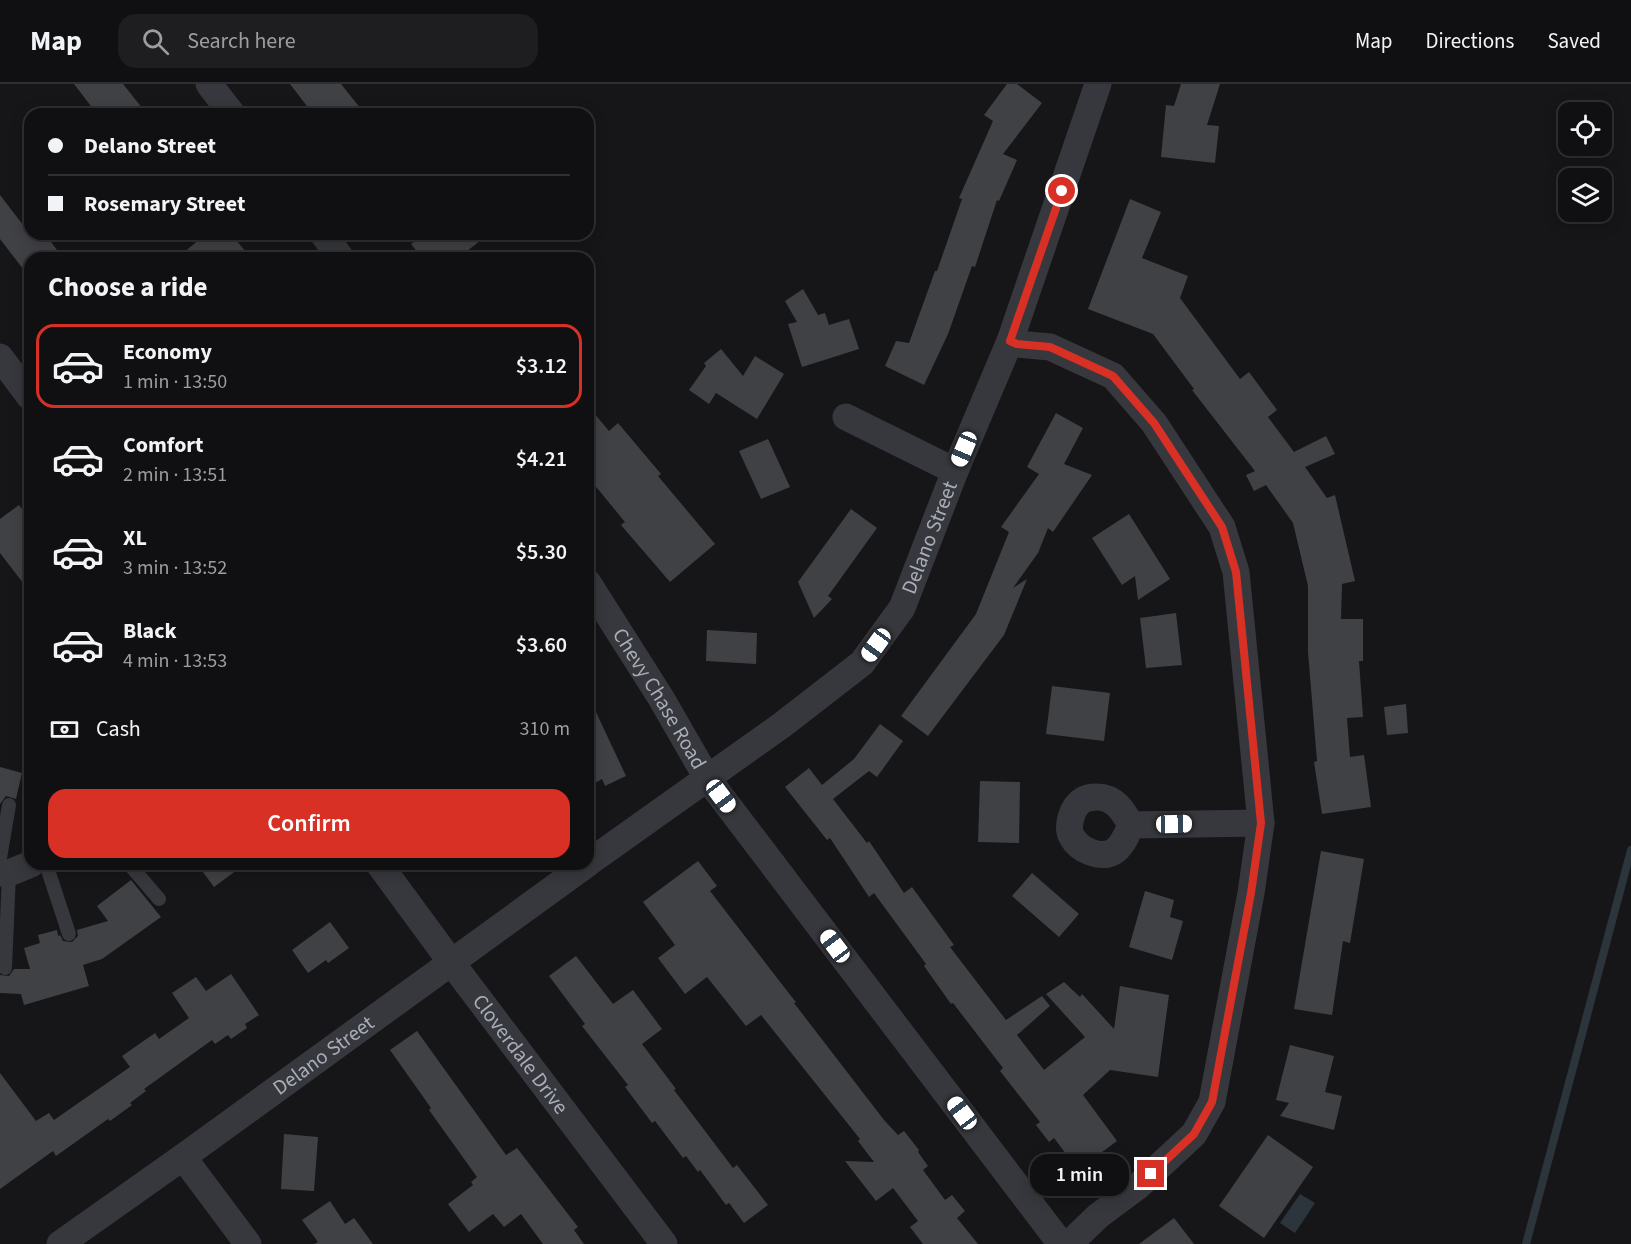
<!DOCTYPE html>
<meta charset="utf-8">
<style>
:root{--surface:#101012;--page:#1e1e20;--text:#f1f3f6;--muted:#9c9d9f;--line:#303032;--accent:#d93025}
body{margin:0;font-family:"Source Sans 3",sans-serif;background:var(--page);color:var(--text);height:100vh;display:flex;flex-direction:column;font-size:22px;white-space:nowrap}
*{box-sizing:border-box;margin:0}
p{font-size:20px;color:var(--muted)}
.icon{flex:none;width:33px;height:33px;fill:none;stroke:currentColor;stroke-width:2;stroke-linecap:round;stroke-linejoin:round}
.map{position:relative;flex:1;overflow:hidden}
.side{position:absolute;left:24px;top:168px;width:570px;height:618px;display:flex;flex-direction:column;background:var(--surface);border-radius:18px;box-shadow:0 3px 15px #0003,0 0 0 2px var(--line)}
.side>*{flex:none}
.top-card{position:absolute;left:24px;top:24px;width:570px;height:132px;border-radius:18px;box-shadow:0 3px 15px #0003,0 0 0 2px var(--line);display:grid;align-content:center;height:132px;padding:0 24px;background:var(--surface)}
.buttons{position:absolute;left:1558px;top:18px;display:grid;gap:12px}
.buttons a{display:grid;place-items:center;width:54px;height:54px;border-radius:12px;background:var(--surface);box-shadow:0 3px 15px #0003,0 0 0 2px var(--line);font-size:30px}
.end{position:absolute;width:27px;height:27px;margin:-14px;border:8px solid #d93025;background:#fff;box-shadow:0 0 0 3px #fff}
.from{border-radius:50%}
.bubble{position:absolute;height:42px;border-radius:18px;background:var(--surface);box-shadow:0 3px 15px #0003,0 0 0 2px var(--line);font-size:20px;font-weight:600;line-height:42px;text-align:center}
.car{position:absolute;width:18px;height:36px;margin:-18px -9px;border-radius:8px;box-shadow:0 0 4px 2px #0007;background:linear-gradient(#fff 24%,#345 0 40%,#fff 0 76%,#345 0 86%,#fff 0)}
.top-card b{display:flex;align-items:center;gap:21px;height:57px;font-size:22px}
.top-card b+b{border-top:2px solid var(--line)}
.top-card i{width:15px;height:15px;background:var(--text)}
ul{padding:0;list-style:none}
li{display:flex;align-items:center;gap:18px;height:84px;margin:0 12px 9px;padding:0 12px;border:3px solid transparent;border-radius:18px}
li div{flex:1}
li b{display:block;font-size:22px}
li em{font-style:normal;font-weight:600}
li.active{border-color:var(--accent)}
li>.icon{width:54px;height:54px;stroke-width:1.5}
h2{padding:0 24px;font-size:27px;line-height:72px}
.pay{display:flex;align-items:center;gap:15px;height:66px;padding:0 24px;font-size:22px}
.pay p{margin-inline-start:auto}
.primary-button{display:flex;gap:12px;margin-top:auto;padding:12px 24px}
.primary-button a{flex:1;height:69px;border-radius:18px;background:var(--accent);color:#fff;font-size:24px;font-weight:600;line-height:69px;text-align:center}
header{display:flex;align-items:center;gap:36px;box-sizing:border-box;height:84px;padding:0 30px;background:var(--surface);border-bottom:2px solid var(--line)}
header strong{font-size:28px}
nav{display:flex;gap:33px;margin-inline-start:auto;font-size:21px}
.search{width:420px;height:54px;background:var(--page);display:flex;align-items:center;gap:15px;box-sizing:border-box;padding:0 21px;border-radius:18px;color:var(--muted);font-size:22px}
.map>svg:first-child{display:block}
</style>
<header>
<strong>Map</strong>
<div class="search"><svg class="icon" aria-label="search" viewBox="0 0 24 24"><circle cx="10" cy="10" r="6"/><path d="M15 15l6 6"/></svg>Search here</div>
<nav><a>Map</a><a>Directions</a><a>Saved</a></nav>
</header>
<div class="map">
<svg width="1631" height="1160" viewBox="0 0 1631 1160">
<rect width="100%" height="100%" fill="#161618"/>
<polygon fill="#2c353c" points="1300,1110 1315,1119 1295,1149 1280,1139"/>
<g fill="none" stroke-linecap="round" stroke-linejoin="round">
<polyline stroke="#2c353c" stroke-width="8" points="1526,1160 1631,766"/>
</g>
<g fill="#404145">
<polygon points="74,0 123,0 147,30 97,30"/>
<polygon points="290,0 341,0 365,30 313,30"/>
<polygon points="1007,0 1017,0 1042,19 1003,70 1017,76 999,117 997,116 975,183 972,182 948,250 924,301 885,282 896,257 909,259 935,187 937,187 962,115 959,114 993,37 984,31"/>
<polygon points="1181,0 1220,0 1207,41 1219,42 1215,79 1161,73 1166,21 1174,22"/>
<polygon points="0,111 30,150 45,150 63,174 30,174 30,194 0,155"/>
<polygon points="1130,115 1161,128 1142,174 1188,192 1180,214 1240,295 1249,288 1277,326 1268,333 1294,368 1326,352 1335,370 1305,383 1327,414 1335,411 1355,497 1342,500 1341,535 1363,535 1363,577 1359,577 1363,633 1347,634 1350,673 1364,671 1371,723 1322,730 1314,678 1317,677 1308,568 1308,502 1293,439 1266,401 1254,407 1246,391 1255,387 1192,306 1194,305 1153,250 1088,225"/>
<polygon points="206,150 231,150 251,174 177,174"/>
<polygon points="424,150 489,150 458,174 422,174 411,160"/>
<polygon points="803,205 818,231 825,229 829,241 849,235 859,265 802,283 788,240 797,238 785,217"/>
<polygon points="721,265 743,292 755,272 784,290 757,335 716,309 709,320 689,306 706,282 704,279"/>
<polygon points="588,322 609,347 618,339 661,390 658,392 715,460 670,498 621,441 625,438 588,393"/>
<polygon points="1056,329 1083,344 1064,380 1092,391 1053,448 1048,444 1038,469 1013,504 1027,495 1004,551 928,652 901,632 976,530 1009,448 1001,443 1039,390 1027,383"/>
<polygon points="768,355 790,403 761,415 739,367"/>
<polygon points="19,421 30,436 30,508 0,469 0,435"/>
<polygon points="851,425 877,444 828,512 832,515 814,534 798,498"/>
<polygon points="1129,430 1170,495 1138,516 1135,492 1122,501 1092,454"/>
<polygon points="1176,529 1182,581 1146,584 1140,534"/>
<polygon points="707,546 757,549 756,580 706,577"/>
<polygon points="1052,602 1110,609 1104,657 1046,650"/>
<polygon points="588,611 626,692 605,702 602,695 593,700 588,689"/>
<polygon points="1406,620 1408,649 1387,651 1384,623"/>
<polygon points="880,640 903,657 877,693 869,687 833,715 867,759 869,757 904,809 912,803 954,861 950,863 1006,936 1042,912 1050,922 1017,951 1044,986 1085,953 1046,910 1064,898 1080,913 1082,910 1114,945 1120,902 1169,911 1158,993 1110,986 1083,1011 1117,1057 1078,1086 1054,1054 1049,1058 1036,1041 1040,1038 1000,987 1003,984 953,919 951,920 924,882 926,880 874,809 869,813 830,754 827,756 785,703 809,684 822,701 854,675"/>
<polygon points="0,683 22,689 16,715 6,712 0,720"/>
<polygon points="980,697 1020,698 1019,759 978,758"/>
<polygon points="1321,767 1364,775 1350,859 1343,857 1332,931 1294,925"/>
<polygon points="698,777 717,802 710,807 791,912 796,918 794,919 884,1036 898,1051 904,1047 919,1066 918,1068 928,1082 923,1086 945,1116 952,1111 965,1127 957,1134 978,1160 923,1160 910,1143 918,1137 893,1104 876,1117 845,1077 874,1078 858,1057 860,1055 761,931 746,942 707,893 685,910 658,874 675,861 643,818"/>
<polygon points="197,780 245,780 214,803"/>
<polygon points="1032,789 1079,830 1059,853 1012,812"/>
<polygon points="131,796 161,833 102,875 83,881 89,902 24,921 21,910 0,909 0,891 9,892 14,885 30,885 24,864 40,859 38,851 57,846 58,852 60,851 63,857 72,858 78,852 77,846 108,837 97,822"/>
<polygon points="1145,807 1174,816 1170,833 1183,837 1172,876 1129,863"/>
<polygon points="330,838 349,864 328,879 326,876 308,889 292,866"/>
<polygon points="576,872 613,920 633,906 662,945 642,960 676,1005 674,1006 733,1084 737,1081 768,1121 744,1139 729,1119 726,1121 700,1086 698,1088 686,1072 683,1074 655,1037 652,1039 625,1003 628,1001 582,942 585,940 549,892"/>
<polygon points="231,890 259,931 245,940 247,944 231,955 228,951 215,960 212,956 144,1005 146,1007 130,1019 132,1021 110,1037 108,1035 56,1072 53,1067 0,1105 0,989 36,1037 49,1029 54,1036 130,983 122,972 155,949 159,955 189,934 172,909 196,893 206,907"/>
<polygon points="417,947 506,1071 517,1064 578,1143 574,1146 584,1160 543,1160 521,1130 504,1143 493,1130 469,1148 448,1120 473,1101 471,1098 477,1093 429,1026 431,1024 390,966"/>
<polygon points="1290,961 1334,972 1325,1008 1342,1012 1334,1046 1280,1032 1289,1019 1276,1016"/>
<polygon points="284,1050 318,1053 314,1107 281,1105"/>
<polygon points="1268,1051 1313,1083 1264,1154 1219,1122"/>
<polygon points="330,1117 345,1140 354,1134 373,1160 314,1160 318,1158 302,1136"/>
<polygon points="1174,1134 1194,1160 1139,1160"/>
</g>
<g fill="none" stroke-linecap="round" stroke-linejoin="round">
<g stroke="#37383d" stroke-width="14">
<polyline points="0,774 9,721"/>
<polyline points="46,780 69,850"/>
<polyline points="129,780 159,815"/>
<polyline points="5,884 9,789"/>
</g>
<g stroke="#37383d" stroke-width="27">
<polyline points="209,0 232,30"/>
<polyline points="323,150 341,174"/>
<polyline points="1010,257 1017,260 1050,263 1113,292 1154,339 1222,443 1236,488 1261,739 1251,809 1212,1018 1194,1050 1137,1103 1098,1132 1069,1160"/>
<polyline points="0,273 30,313"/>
<polyline points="846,333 955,387"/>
<path id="s1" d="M588 499 661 614 707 694 1061 1160"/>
<path d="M1131 741C1123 727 1115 713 1097 713 1093 713 1086 714 1083 716 1072 722 1066 743 1072 753 1079 766 1100 775 1113 768 1122 763 1127 750 1131 741L1261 739"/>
<path id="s2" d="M588 779 782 641 862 579 902 524 955 387 1010 257 1098 0"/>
<path id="s3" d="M379 780 451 878 664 1160"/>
<polyline points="0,789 9,789 31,780"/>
<polyline points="183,1073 248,1160"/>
<path id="s4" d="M60 1160 183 1073 587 780"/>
</g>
</g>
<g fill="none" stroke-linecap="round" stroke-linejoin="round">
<polyline stroke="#d93025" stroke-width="8" points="1062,107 1010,257 1017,260 1050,263 1113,292 1154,339 1222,443 1236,488 1261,739 1251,809 1212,1018 1194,1050 1151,1090"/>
</g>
<g text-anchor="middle" stroke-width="4.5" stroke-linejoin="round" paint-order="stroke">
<g font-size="21" fill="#a8adb8" stroke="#111113">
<text dy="7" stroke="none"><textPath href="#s2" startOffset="483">Delano Street</textPath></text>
<text dy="7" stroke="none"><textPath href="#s1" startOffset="136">Chevy Chase Road</textPath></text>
<text dy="7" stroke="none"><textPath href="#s4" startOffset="324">Delano Street</textPath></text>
<text dy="7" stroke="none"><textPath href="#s3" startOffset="237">Cloverdale Drive</textPath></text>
</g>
</g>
</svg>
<div class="buttons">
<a><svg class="icon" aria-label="locate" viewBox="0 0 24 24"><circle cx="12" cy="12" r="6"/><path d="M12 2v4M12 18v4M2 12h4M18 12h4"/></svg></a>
<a><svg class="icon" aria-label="layers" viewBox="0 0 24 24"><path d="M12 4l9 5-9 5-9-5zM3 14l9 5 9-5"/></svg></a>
</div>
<i class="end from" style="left:1062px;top:107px"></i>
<i class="end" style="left:1151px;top:1090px"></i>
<div class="bubble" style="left:1030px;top:1070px;width:99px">1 min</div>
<i class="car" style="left:964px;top:365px;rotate:203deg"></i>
<i class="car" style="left:876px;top:561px;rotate:216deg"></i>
<i class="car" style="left:721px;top:712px;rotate:143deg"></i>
<i class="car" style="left:1174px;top:740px;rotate:89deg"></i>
<i class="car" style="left:835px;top:862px;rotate:323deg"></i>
<i class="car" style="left:962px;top:1029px;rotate:323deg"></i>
<div class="top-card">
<b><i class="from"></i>Delano Street</b>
<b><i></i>Rosemary Street</b>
</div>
<section class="side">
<h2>Choose a ride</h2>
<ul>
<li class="active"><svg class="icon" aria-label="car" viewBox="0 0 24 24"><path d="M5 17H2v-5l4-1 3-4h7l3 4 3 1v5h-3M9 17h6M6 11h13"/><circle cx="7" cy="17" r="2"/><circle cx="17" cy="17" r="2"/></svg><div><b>Economy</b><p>1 min · 13:50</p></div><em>$3.12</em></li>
<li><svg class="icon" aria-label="car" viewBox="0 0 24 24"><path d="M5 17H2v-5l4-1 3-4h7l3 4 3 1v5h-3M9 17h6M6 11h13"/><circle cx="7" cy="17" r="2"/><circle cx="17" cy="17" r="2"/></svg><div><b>Comfort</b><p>2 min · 13:51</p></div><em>$4.21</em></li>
<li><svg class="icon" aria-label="car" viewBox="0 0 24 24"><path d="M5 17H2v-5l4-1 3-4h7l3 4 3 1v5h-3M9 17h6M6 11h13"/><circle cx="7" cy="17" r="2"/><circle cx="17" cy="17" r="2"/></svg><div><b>XL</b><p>3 min · 13:52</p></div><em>$5.30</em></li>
<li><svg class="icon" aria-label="car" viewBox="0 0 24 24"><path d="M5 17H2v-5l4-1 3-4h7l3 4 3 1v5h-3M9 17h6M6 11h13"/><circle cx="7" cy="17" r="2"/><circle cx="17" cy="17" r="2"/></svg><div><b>Black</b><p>4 min · 13:53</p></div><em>$3.60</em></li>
</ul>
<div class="pay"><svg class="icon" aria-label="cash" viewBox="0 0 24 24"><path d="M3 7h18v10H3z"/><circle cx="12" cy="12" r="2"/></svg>Cash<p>310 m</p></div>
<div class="primary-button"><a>Confirm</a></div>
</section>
</div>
